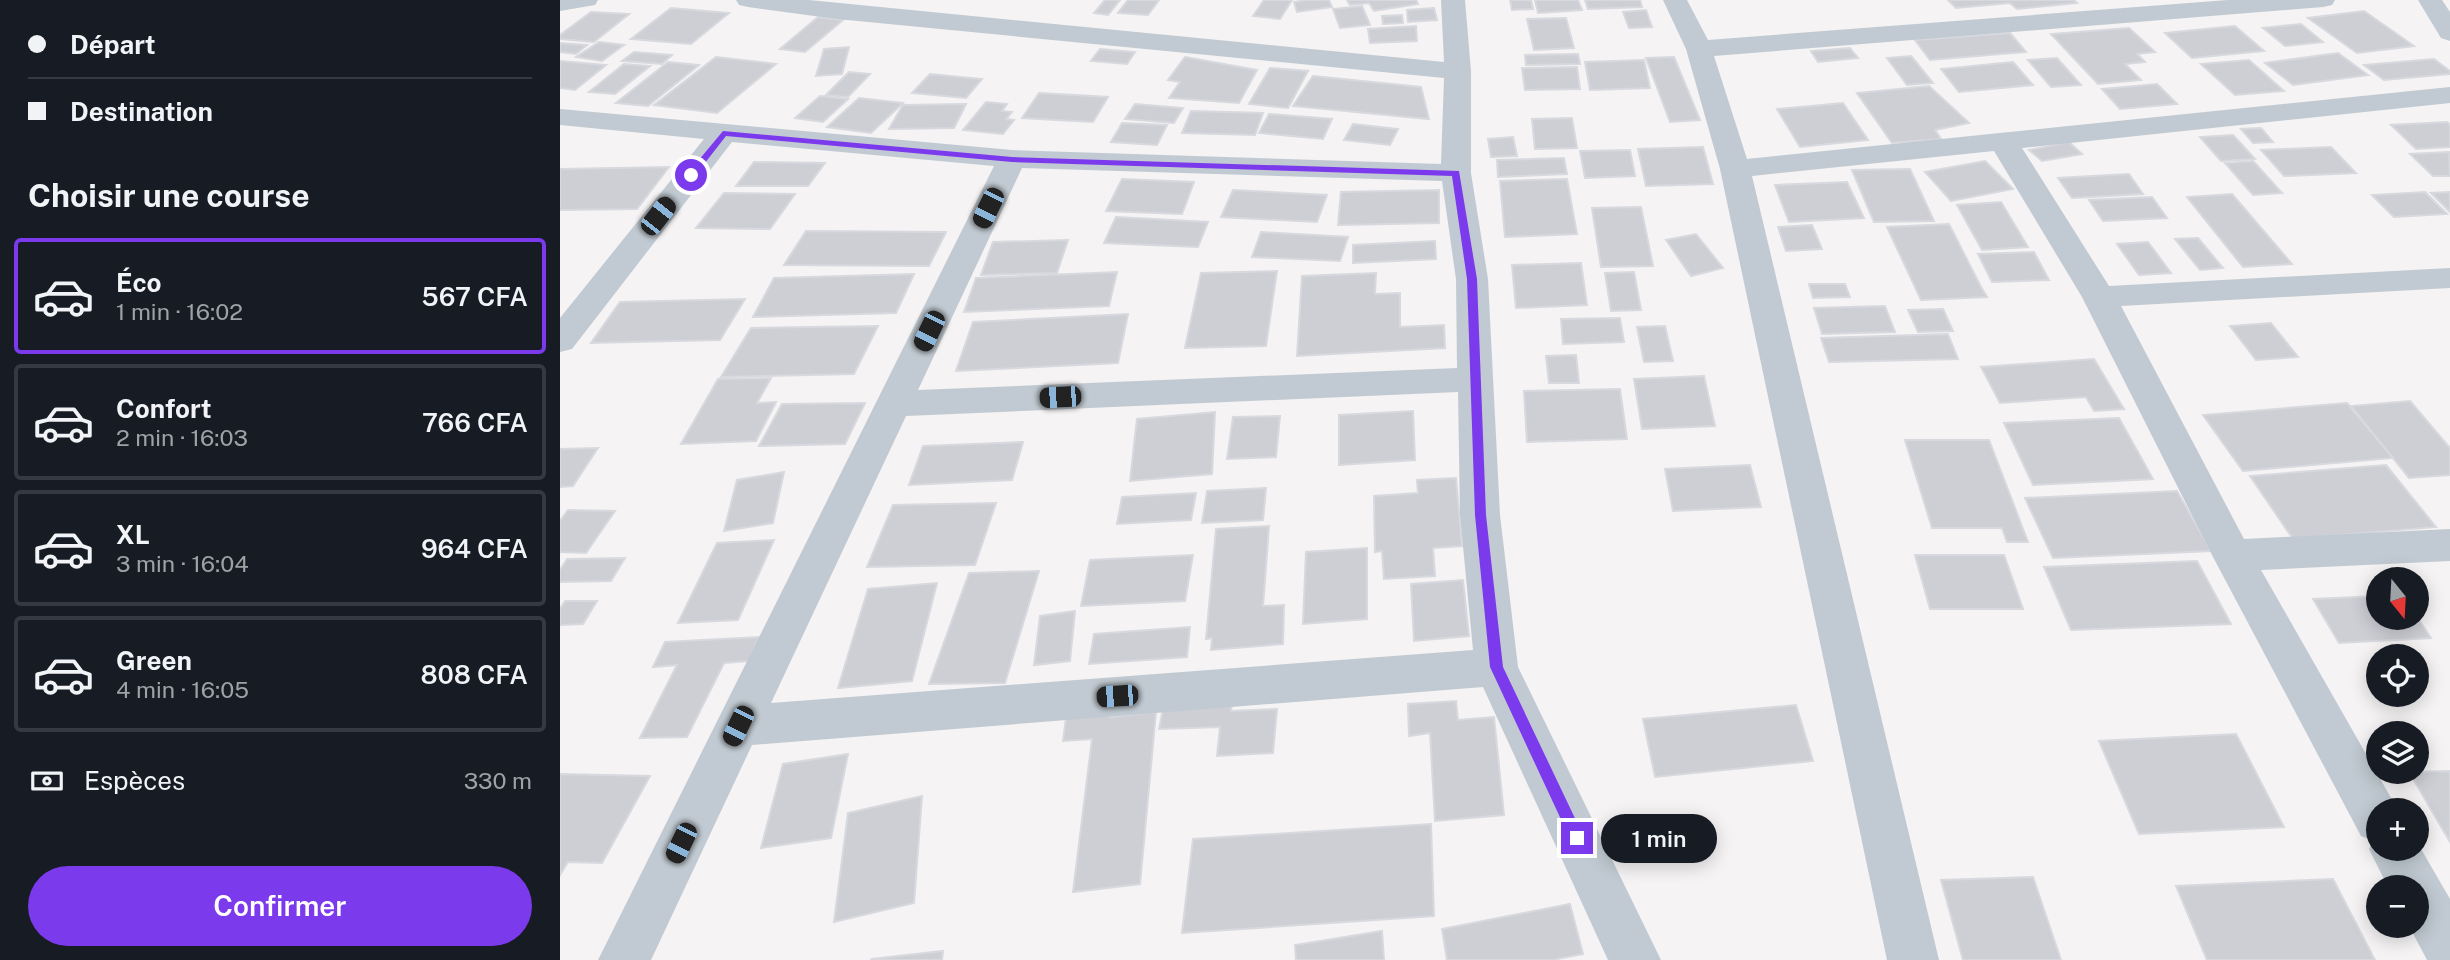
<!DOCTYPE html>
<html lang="fr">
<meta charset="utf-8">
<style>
:root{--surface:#171b24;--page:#242831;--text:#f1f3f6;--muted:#9ea1a6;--line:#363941;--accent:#7c3aed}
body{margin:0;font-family:"Public Sans",sans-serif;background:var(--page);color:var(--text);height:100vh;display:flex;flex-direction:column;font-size:26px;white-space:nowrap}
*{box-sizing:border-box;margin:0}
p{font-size:23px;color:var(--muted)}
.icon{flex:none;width:38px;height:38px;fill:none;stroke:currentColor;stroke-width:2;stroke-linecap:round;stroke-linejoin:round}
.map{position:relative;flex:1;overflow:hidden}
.drawer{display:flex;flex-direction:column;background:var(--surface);width:560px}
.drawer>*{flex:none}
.top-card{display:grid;align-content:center;height:154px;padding:0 28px;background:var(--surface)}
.needle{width:46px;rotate:162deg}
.tools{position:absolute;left:1806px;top:567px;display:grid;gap:14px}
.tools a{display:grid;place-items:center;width:63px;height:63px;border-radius:50%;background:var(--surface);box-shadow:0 4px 18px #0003;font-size:35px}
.end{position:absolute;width:32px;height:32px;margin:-16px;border:9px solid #7c3aed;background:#fff;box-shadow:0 0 0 4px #fff}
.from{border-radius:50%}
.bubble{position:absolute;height:49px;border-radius:24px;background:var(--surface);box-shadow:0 4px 18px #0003;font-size:23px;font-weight:600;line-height:49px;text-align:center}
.car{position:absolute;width:21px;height:42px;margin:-21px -10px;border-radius:9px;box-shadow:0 0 5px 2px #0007;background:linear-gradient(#222 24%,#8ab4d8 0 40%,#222 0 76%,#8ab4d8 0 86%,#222 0)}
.top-card b{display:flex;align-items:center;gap:24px;height:66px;font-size:26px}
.top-card b+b{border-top:2px solid var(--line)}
.top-card i{width:18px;height:18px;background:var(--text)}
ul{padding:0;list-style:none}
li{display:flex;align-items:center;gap:21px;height:116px;margin:0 14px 10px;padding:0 14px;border:4px solid var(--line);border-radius:7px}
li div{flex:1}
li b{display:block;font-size:26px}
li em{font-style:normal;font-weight:600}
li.active{border-color:var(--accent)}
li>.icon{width:63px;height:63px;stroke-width:1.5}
h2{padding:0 28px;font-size:32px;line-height:84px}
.pay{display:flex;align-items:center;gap:18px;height:77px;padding:0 28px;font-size:26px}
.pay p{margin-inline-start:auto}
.button{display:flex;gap:14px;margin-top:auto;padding:14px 28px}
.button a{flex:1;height:80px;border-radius:42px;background:var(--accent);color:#fff;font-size:28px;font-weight:600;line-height:80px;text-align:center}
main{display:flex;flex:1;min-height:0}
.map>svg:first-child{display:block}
</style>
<main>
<section class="drawer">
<div class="top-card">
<b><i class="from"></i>Départ</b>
<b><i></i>Destination</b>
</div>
<h2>Choisir une course</h2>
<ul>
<li class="active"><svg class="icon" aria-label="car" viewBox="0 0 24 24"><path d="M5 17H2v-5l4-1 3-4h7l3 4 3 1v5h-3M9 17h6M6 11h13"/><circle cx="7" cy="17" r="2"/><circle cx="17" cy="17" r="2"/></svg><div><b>Éco</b><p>1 min · 16:02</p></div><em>567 CFA</em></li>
<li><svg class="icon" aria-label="car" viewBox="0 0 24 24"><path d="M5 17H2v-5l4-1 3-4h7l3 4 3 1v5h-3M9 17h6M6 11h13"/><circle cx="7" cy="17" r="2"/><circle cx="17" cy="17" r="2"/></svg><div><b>Confort</b><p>2 min · 16:03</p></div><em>766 CFA</em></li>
<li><svg class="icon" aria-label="car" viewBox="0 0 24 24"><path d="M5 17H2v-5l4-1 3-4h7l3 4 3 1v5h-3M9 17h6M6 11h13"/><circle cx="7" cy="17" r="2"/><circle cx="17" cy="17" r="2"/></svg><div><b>XL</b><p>3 min · 16:04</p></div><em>964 CFA</em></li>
<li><svg class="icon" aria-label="car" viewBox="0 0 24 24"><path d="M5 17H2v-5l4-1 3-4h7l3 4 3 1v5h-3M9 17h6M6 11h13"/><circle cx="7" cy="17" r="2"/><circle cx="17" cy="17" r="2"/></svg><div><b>Green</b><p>4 min · 16:05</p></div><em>808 CFA</em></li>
</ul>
<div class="pay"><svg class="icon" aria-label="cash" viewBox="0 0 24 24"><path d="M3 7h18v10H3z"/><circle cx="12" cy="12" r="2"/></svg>Espèces<p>330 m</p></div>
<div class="button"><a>Confirmer</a></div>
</section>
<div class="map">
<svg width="1890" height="960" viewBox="0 0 1890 960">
<rect width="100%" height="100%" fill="#f5f3f3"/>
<g fill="#cdcfd5" stroke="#d7d9de" stroke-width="2">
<polygon points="545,0 560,0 548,15 534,13"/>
<polygon points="568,0 599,0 588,15 558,13"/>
<polygon points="704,0 732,0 720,19 693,16"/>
<polygon points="748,0 769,0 772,7 737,12 734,2"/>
<polygon points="787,0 856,0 858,4 814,11 809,3 790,5"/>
<polygon points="950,0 971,0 973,9 952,10"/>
<polygon points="975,0 1018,0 1022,10 978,13"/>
<polygon points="1025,0 1080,0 1082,7 1028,9"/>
<polygon points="1388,0 1514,0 1517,3 1457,9 1450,3 1396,8"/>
<polygon points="802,6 810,25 780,28 773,9"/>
<polygon points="111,8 169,13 131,44 71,39"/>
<polygon points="874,8 877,20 848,22 847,10"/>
<polygon points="1086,10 1092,27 1069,28 1063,12"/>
<polygon points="1804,11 1854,46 1797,53 1748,18"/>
<polygon points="31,12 69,14 34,42 0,39 0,35"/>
<polygon points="842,15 843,23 823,24 822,16"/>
<polygon points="258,17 283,20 245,52 220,49"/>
<polygon points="1006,18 1014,48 974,50 967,19"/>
<polygon points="1741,24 1763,42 1725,46 1703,28"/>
<polygon points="856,26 857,41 810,43 808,29"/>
<polygon points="1675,26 1704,51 1632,58 1605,33"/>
<polygon points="1569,28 1595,52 1577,54 1585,62 1565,64 1581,80 1538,84 1491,34"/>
<polygon points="1450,33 1466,52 1370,60 1355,40"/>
<polygon points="39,42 64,45 42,61 16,57"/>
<polygon points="0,43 27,45 16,54 0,52"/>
<polygon points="289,47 282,74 256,76 264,49"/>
<polygon points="1290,48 1298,58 1258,62 1251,51"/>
<polygon points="540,49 575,52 567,64 531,61"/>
<polygon points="74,52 112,55 102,64 62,61"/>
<polygon points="1778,53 1808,75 1733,85 1705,63"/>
<polygon points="1018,54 1020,64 966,65 965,55"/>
<polygon points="1351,56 1373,83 1347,85 1327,58"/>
<polygon points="156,57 216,64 157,113 94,105"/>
<polygon points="625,57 697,70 679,103 609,98 620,82 608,80"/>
<polygon points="1114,57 1140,120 1110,122 1086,58"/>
<polygon points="1497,58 1521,85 1491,87 1468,60"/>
<polygon points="1874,59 1890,71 1890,74 1824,80 1804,65"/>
<polygon points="1084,60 1090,88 1030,90 1025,62"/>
<polygon points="1689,60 1724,91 1675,95 1641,64"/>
<polygon points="0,61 46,65 15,90 0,88"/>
<polygon points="108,62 139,65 88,106 56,103"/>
<polygon points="1453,62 1473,85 1399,92 1381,69"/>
<polygon points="64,64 90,66 55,94 29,92"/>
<polygon points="1017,67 1020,89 965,90 962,68"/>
<polygon points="710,68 748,71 728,108 689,104"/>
<polygon points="289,72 310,74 288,97 266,95"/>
<polygon points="370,74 422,79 406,98 352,93"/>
<polygon points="753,76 861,87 869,119 733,106"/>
<polygon points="1597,84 1617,104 1560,109 1542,89"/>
<polygon points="1369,86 1409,123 1375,130 1381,139 1332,143 1297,93"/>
<polygon points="479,93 548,97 533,122 462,118"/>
<polygon points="260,96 288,99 263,122 235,118"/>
<polygon points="299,98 343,103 311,133 267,127"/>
<polygon points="426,102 447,104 442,111 452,112 446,119 454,120 443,134 403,130"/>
<polygon points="1283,103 1308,140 1240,147 1217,109"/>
<polygon points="406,104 394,128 329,129 343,105"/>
<polygon points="575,104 623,108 614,123 565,119"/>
<polygon points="631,111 703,113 695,135 622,133"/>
<polygon points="709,114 772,119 763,139 699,133"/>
<polygon points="1012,118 1017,148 975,149 972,119"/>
<polygon points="1887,122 1890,125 1890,147 1856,149 1831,125"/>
<polygon points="562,123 607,125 597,145 551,142"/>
<polygon points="793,124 838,129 830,145 784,140"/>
<polygon points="1701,128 1713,142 1693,143 1681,129"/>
<polygon points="1673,135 1695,159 1661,161 1640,137"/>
<polygon points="953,137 957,156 931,157 928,139"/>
<polygon points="1509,142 1522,154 1482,161 1469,150"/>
<polygon points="1143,147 1153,184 1086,186 1078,149"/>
<polygon points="1771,147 1796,173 1724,176 1701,150"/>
<polygon points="1070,150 1075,176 1025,178 1020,151"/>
<polygon points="1889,152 1890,176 1873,176 1850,154"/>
<polygon points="1004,158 1007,174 938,177 937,160"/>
<polygon points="1425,161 1453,189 1391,201 1365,172"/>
<polygon points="1693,161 1722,193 1693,195 1665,163"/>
<polygon points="194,162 265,163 248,186 176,186"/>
<polygon points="109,167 77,209 0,210 0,169"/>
<polygon points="1350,169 1374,221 1314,222 1292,170"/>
<polygon points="1569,174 1583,194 1512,198 1498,178"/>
<polygon points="562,179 634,182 622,214 546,211"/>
<polygon points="1007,179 1017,234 945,237 940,181"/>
<polygon points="1287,182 1304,218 1229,222 1215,185"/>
<polygon points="673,190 767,195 757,222 661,217"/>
<polygon points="879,190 879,223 778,225 781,192"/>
<polygon points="1865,192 1887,214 1834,217 1812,195"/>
<polygon points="1890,192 1890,212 1871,193"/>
<polygon points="164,193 235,194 210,229 136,228"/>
<polygon points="1672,194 1732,264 1683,267 1627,197"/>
<polygon points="1592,197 1607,218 1543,221 1529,200"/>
<polygon points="1441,202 1468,247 1422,250 1397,205"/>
<polygon points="1081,207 1093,266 1041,267 1032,208"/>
<polygon points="556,217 648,222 638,247 544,243"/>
<polygon points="1389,224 1421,287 1427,297 1361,300 1327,227"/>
<polygon points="1252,225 1262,249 1226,251 1218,227"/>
<polygon points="246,231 386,232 369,266 224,265"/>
<polygon points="701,232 788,237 780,261 692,257"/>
<polygon points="1136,234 1163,268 1131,276 1106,240"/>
<polygon points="1638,238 1663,268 1640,270 1615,239"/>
<polygon points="508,240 497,273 421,275 433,242"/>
<polygon points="875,241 876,259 793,263 793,245"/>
<polygon points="1588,242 1611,273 1579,275 1557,244"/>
<polygon points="1474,252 1489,280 1432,282 1418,254"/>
<polygon points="1021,263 1027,305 956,308 952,265"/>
<polygon points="717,271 706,346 625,348 641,273"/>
<polygon points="557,272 549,306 404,312 416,278"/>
<polygon points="1074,272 1081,310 1051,311 1045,273"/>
<polygon points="816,273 815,294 840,293 840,327 884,325 885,348 737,356 742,276"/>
<polygon points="354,274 336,313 193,317 214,278"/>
<polygon points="1249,284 1285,284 1290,297 1253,298"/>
<polygon points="185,299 160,340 31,343 60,302"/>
<polygon points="1325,306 1335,332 1262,334 1254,308"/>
<polygon points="1383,309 1393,331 1358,332 1348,310"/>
<polygon points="568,314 558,363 396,371 413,322"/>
<polygon points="1060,318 1064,342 1003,344 1001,319"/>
<polygon points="1711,323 1738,357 1696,360 1670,326"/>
<polygon points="318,326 294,374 161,377 191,328"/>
<polygon points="1105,326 1113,361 1084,362 1077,327"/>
<polygon points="1388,334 1398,359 1269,362 1261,338"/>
<polygon points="1016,355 1019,383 989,383 986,356"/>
<polygon points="1534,359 1564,409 1534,411 1526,397 1440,403 1421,367"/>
<polygon points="1144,376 1155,426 1082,429 1074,379"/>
<polygon points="211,378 197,403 216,402 196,441 121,444 158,379"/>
<polygon points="1060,389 1067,439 967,442 964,391"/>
<polygon points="1850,401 1890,448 1890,475 1849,478 1791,406"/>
<polygon points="305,403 285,444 199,446 222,404"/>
<polygon points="1787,403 1833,458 1683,471 1643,415"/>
<polygon points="853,411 855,460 779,465 779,415"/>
<polygon points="655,412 652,474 570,481 577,419"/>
<polygon points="720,416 716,457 667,459 673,417"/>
<polygon points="1559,418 1593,479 1473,485 1444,423"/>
<polygon points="1345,440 1429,440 1468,542 1447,542 1442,528 1372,528"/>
<polygon points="463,442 452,480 349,485 363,446"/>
<polygon points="38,448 13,486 0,487 0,449"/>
<polygon points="1190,465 1201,507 1113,511 1105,469"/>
<polygon points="1826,465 1876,527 1733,539 1690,476"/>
<polygon points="224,472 213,523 164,531 177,480"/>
<polygon points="896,478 902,546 873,548 875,576 824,579 822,551 815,552 814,496 858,493 857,480"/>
<polygon points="706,488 703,520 642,523 647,491"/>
<polygon points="1617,491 1651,551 1493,558 1465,498"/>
<polygon points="636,493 631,520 557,524 562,497"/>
<polygon points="436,503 415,565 307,567 333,505"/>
<polygon points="8,510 55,511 26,553 0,552 0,521"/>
<polygon points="709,526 703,606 724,605 723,644 651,650 652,638 646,639 656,529"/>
<polygon points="214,540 178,620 118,623 157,543"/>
<polygon points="807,548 807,619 743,624 746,552"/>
<polygon points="633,555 625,601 521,606 530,560"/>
<polygon points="1355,555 1444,555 1463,609 1370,609"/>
<polygon points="65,558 51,581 0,582 0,570 7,559"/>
<polygon points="1637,561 1671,624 1511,630 1484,567"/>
<polygon points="479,571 445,683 369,684 409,573"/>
<polygon points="903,580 909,636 854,641 851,584"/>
<polygon points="377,583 352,681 278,688 308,589"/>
<polygon points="1818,596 1818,618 1857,617 1871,638 1779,643 1753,599"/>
<polygon points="5,601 37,601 23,624 0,625 0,609"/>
<polygon points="515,611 510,661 474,665 480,616"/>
<polygon points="630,627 627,657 529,664 534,634"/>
<polygon points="199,637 189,661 164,663 127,737 80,738 117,665 93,667 105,642"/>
<polygon points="896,701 898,720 934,717 944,815 875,821 870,733 849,736 848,704"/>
<polygon points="672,702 671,711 717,709 713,753 657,756 660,727 599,729 604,704"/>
<polygon points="1236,705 1253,761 1095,777 1083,719"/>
<polygon points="596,712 580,884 513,892 532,739 503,741 506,718 551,713 550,717"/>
<polygon points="1676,734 1724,827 1579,834 1539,741"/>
<polygon points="288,754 271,838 201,848 223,764"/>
<polygon points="1890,771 1890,842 1849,772"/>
<polygon points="0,774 90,776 42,863 8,862 0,875"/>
<polygon points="362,796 354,903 274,922 288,813"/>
<polygon points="871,824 874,916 622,933 633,839"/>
<polygon points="1473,877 1501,960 1403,960 1381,880"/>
<polygon points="1773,879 1815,960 1647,960 1616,886"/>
<polygon points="1010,904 1023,954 992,960 887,960 882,929"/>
<polygon points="822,931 824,960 736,960 735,945"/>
<polygon points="383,951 382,960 311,960 312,959"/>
</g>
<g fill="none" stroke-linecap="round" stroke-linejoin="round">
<g fill="#c1cad2" fill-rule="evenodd">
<polygon points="0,0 38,0 35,5 0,11"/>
<path d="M176 0H249L884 62 881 0H905L911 71V173L928 279 940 515 958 667 1101 960H1048L923 687 192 745 91 960H38L434 166 172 142 12 349 0 352V318L144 139 0 125V109L452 150 881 164 884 78 277 19 188 7 179 5ZM462 168 882 181 896 279 897 368 358 390ZM898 392 900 515 913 650 211 703 346 416Z"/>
<polygon points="1103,0 1127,0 1148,40 1668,0 1775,0 1772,5 1763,7 1154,56 1187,159 1890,87 1890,103 1462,148 1549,286 1890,268 1890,288 1561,306 1684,539 1890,529 1890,561 1701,570 1838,810 1818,810 1818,849 1857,849 1857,842 1890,899 1890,960 1867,960 1849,926 1857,926 1857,887 1828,887 1809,849 1813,841 1801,836 1652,555 1522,297 1434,151 1192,176 1379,960 1327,960 1160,169 1126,49"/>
<polygon points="1858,0 1882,0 1890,12 1890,41 1881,38"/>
</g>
</g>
<polygon fill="#7c3aed" points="163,131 452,157 899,171 917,279 926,515 943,667 1022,833 1024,838 1022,843 1012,843 930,667 915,515 907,279 892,176 452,162 166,136 134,177 128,177 128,173"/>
</svg>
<div class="tools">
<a><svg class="needle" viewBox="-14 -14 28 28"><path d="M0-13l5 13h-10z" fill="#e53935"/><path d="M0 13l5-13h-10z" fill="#9ea1a6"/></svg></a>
<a><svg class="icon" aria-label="locate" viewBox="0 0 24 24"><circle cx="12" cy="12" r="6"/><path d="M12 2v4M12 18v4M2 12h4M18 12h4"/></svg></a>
<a><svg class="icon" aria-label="layers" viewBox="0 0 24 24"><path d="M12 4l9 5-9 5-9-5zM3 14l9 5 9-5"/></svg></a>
<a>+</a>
<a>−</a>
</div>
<i class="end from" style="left:131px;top:175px"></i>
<i class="end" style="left:1017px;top:838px"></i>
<div class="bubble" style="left:1041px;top:814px;width:116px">1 min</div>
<i class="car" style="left:428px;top:208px;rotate:206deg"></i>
<i class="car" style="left:98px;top:216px;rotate:38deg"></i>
<i class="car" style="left:369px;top:331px;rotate:206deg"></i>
<i class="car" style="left:500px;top:397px;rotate:267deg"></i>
<i class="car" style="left:557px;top:696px;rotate:266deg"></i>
<i class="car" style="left:178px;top:726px;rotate:206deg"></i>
<i class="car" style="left:121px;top:843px;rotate:206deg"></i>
</div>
</main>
